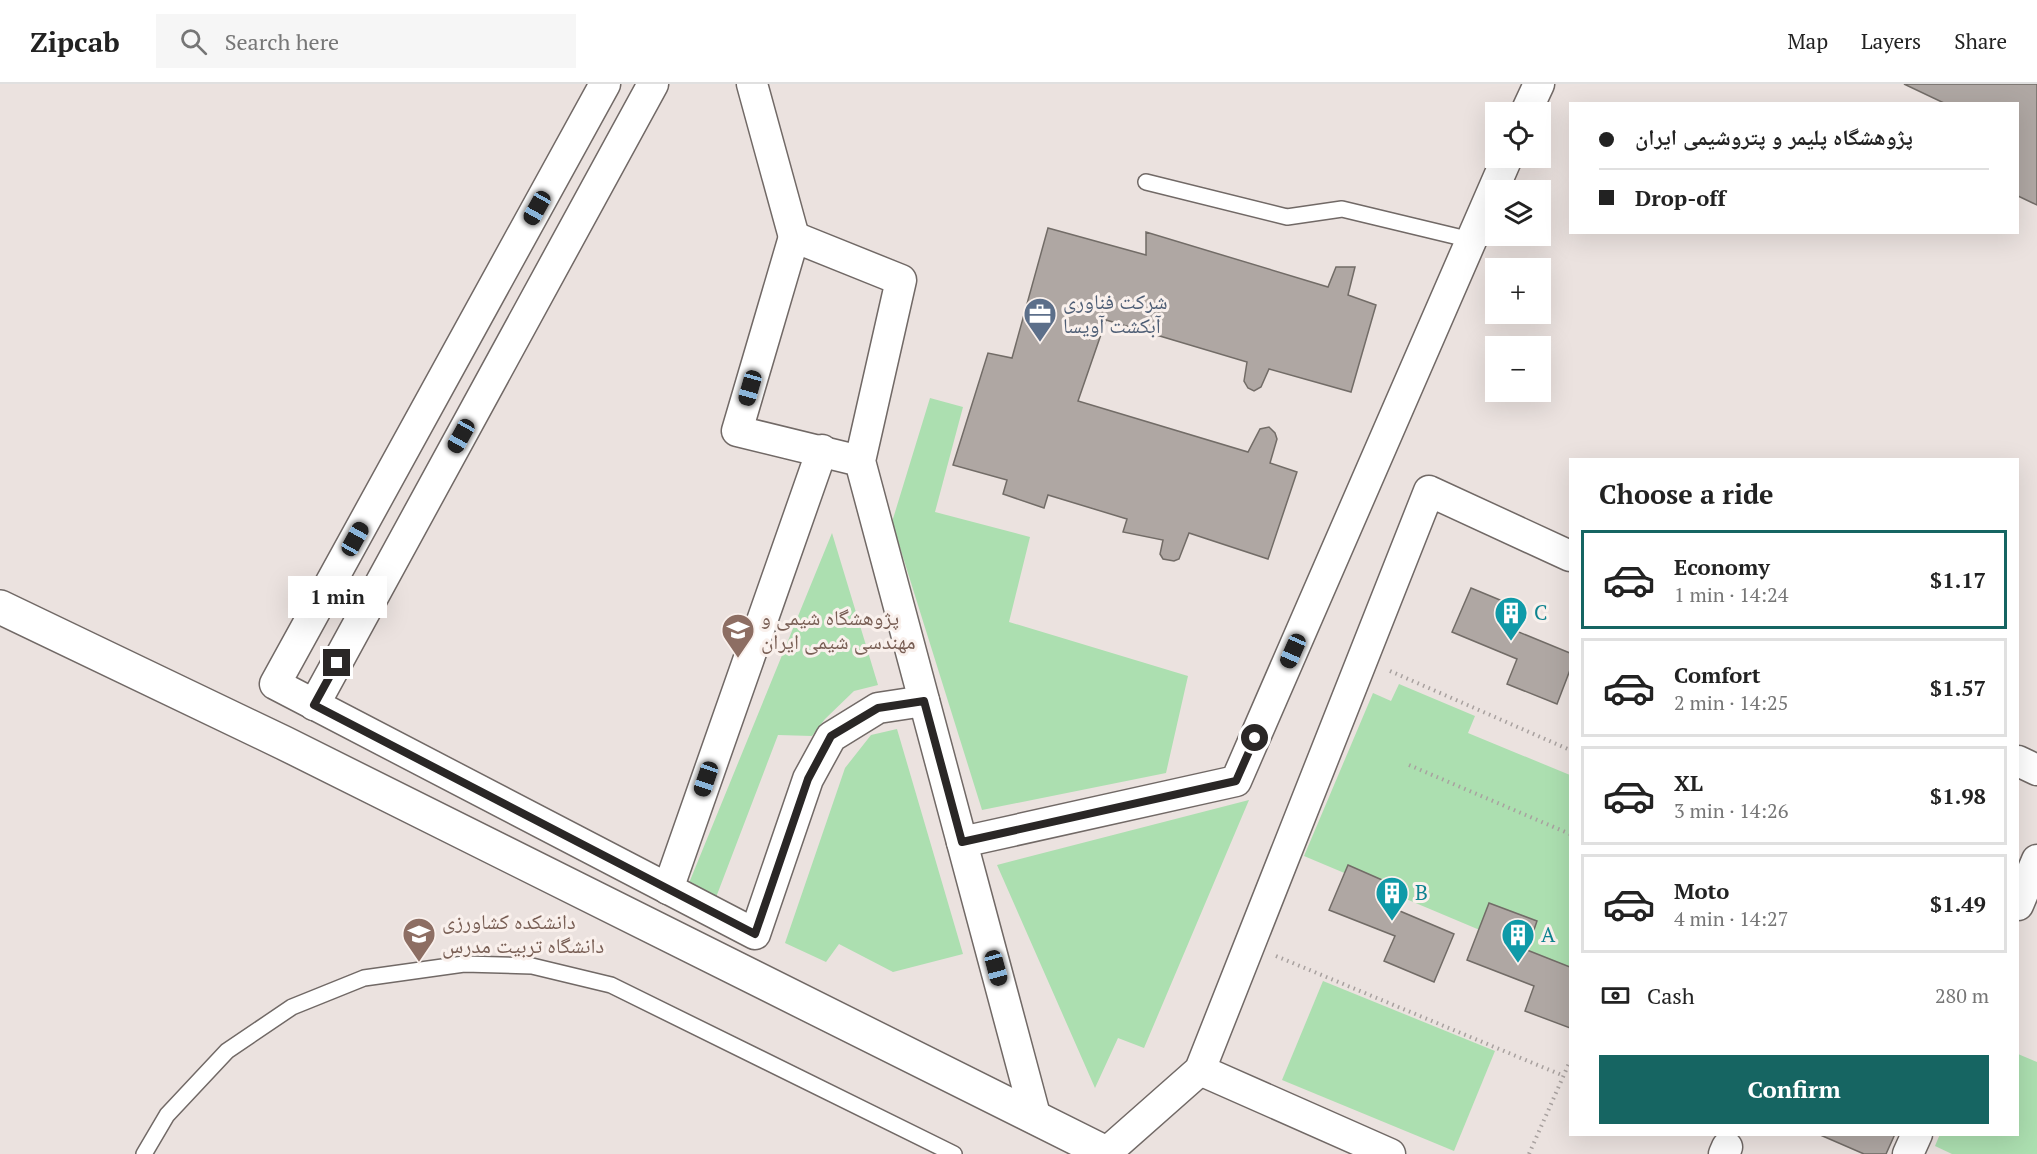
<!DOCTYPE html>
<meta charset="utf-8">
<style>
:root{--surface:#fff;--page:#f6f6f6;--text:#222;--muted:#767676;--line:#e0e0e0;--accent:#166562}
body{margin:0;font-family:"PT Serif","Noto Naskh Arabic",serif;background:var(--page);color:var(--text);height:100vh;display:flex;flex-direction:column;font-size:22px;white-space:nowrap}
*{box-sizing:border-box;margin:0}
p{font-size:20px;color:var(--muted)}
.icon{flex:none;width:33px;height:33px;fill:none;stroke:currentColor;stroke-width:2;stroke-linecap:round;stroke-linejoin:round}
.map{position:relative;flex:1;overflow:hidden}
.details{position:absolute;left:1569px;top:374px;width:450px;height:678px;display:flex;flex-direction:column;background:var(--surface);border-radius:0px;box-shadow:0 6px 24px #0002}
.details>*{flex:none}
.banner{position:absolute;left:1569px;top:18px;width:450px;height:132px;border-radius:0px;box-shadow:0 6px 24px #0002;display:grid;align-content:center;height:132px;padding:0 30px;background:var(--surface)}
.buttons{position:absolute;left:1485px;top:18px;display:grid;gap:12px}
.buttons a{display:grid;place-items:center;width:66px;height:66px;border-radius:0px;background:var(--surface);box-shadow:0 6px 24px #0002;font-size:30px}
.end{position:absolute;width:27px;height:27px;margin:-14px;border:8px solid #2a2726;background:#fff;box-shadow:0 0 0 3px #fff}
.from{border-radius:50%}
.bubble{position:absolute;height:42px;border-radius:0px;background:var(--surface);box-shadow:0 6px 24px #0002;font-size:20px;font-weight:700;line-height:42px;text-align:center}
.car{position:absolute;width:18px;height:36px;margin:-18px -9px;border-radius:8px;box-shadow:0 0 4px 2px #0007;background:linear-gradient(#222 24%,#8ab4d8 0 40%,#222 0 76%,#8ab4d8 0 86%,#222 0)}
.banner b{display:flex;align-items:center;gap:21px;height:57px;font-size:22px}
.banner b+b{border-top:2px solid var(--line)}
.banner i{width:15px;height:15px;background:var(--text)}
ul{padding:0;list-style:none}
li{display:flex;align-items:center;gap:18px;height:99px;margin:0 12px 9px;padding:0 18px;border:3px solid var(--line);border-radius:0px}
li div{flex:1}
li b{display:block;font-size:22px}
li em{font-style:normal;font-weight:700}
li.active{border-color:var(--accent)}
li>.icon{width:54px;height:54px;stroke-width:1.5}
h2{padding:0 30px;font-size:27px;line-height:72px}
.pay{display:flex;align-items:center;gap:15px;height:66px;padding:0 30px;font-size:22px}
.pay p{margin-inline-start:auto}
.cta{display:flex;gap:12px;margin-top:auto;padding:12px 30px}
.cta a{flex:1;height:69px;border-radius:0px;background:var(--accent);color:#fff;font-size:24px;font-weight:700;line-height:69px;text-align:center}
header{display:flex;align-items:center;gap:36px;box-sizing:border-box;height:84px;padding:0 30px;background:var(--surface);border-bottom:2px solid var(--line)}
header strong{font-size:28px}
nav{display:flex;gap:33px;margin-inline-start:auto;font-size:21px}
.search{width:420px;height:54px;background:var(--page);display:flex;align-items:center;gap:15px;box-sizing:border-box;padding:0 21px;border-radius:0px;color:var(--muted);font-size:22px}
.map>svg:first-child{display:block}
</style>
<header>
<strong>Zipcab</strong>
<div class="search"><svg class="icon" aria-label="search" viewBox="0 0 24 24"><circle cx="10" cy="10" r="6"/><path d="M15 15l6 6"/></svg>Search here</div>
<nav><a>Map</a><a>Layers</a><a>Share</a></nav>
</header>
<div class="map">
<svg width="2037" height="1070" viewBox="0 0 2037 1070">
<rect width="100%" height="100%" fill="#ebe2df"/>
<g fill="#acdfb0">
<polygon points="930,314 963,323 935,428 1030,453 1009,538 1188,592 1166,689 982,726 892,438"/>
<polygon points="832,449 878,601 854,607 825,635 812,652 778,651 715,816 689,799"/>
<polygon points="1399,600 1475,632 1468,649 1570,691 1570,884 1304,772 1373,609 1391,617"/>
<polygon points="897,645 963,870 893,888 839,860 826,878 785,859 845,684 871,651"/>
<polygon points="1249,716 1144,964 1118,954 1095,1004 997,781"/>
<polygon points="1323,897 1495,967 1454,1067 1282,996"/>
<polygon points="2018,970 2037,978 2037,1070 1952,1070 1935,1062 1940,1050 2018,1050"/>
</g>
<g fill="#afa7a3" stroke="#726c67" stroke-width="1.5">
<polygon points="1904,0 2037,0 2037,121 2018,112 2018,20 1946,20"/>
<polygon points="1048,144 1146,171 1146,148 1328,203 1336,183 1355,183 1348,211 1376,221 1351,308 1269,285 1261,303 1254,307 1248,304 1244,297 1247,278 1106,236 1078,317 1248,368 1260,345 1269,343 1275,349 1277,355 1270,379 1297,388 1268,475 1189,449 1179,475 1174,477 1163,475 1160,470 1163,456 1123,448 1127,435 1048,411 1044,424 1003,410 1007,396 953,381 988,269 1012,274"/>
<polygon points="1471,504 1512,521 1504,542 1570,569 1570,586 1557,620 1507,600 1517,575 1452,548"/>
<polygon points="1348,781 1389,799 1381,819 1454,850 1434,898 1384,877 1395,852 1329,826"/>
<polygon points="1489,819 1537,837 1527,866 1570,883 1570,944 1525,927 1534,902 1467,876"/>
<polygon points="1818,1050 1895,1050 1886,1070 1864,1070"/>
</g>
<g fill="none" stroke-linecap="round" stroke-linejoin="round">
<g stroke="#716966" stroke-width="18">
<g id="service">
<polyline points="1146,98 1287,133 1342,125 1471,156"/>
<polyline points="144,1070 167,1031 227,967 292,923 364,894 464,880 532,882 611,901 954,1070"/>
</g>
</g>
<g stroke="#716966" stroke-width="33">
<g id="minor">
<polyline points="605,0 275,600 755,850 808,695 831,653 878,624 924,617"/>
<polyline points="752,0 794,153"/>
<polyline points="1526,28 1539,0"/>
<polyline points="860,377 737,347 794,153 901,196 860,377 1036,1035"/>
<polyline points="314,621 653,0"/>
<polyline points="2018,677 2037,686"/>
<polyline points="962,758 1236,697 1507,74"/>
<polyline points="668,805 822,366"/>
<polyline points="2018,821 2037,776"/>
<polyline points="1200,986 1390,1070"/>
<polyline points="1106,1069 1200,986 1429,407 1570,472"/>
<polyline points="1724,1070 1727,1063"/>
<polyline points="1908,1070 1917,1050"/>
</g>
</g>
<g stroke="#716966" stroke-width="36">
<polyline id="tertiary" points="0,523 284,659 1108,1070"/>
</g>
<g stroke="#a8a19f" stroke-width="4" stroke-dasharray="1.5 4.5" stroke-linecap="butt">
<polyline points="1390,587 1570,666"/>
<polyline points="1409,681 1570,750"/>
<polyline points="1276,872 1564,992"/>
<polyline points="1529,1070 1570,977"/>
</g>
<use href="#service" stroke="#fff" stroke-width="15"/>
<use href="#minor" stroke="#fff" stroke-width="30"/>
<use href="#tertiary" stroke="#fff" stroke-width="33"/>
</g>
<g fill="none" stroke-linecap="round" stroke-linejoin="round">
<polyline stroke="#2a2726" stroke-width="8" points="337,579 314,621 755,850 808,695 831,652 878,624 924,617 962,758 1236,697 1255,654"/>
</g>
<defs>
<g id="office-pin" transform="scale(1.725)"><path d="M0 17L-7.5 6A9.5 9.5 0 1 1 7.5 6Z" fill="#5c6f8a" stroke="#f9f0ec"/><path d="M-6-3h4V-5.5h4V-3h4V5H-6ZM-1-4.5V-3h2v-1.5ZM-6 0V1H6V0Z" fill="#fff"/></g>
<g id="building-pin" transform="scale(1.725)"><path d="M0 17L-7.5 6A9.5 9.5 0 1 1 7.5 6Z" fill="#0f9aa8" stroke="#f9f0ec"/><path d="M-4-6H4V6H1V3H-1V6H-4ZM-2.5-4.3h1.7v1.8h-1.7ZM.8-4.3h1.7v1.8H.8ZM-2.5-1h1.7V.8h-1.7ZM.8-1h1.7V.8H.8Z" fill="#fff"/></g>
<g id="university-pin" transform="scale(1.725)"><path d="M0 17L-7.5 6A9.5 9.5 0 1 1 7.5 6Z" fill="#8d6e63" stroke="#f9f0ec"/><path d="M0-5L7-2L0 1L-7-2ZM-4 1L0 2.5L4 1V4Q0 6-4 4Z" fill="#fff"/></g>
</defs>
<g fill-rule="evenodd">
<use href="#office-pin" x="1040" y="230"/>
<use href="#building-pin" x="1511" y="529"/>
<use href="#university-pin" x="738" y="546"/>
<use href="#building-pin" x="1392" y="809"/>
<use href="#university-pin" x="419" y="850"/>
<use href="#building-pin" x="1518" y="851"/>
</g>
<g text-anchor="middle" stroke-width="6" stroke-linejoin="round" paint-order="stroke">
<g font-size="21" fill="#4e5e75" stroke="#f9f0ec" text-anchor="start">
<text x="1063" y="225">شرکت فناوری<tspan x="1063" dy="24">آبکشت آویسا</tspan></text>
</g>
<g font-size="21" fill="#0d838f" stroke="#f9f0ec" text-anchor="start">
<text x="1534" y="536">C</text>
<text x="1415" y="816">B</text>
<text x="1541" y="858">A</text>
</g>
<g font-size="21" fill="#785e54" stroke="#f9f0ec" text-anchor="start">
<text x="761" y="541">پژوهشگاه شیمی و<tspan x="761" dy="24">مهندسی شیمی ایران</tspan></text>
<text x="442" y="845">دانشکده کشاورزی<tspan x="442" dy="24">دانشگاه تربیت مدرس</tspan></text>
</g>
</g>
</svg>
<div class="buttons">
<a><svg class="icon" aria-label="locate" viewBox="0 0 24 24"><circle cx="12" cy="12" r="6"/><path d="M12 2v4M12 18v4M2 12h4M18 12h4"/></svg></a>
<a><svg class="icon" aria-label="layers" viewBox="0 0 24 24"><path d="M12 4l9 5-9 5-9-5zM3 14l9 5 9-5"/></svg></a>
<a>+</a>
<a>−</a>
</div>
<i class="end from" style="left:1255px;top:654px"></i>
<i class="end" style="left:337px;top:579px"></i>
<div class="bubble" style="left:288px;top:492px;width:99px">1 min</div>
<i class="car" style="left:537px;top:124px;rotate:209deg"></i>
<i class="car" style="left:750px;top:304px;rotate:196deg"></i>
<i class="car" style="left:461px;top:352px;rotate:209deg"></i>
<i class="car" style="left:355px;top:455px;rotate:29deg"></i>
<i class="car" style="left:1293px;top:567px;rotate:204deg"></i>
<i class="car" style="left:706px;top:695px;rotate:199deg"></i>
<i class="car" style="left:996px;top:884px;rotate:165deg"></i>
<div class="banner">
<b><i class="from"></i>پژوهشگاه پلیمر و پتروشیمی ایران</b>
<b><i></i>Drop-off</b>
</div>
<section class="details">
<h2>Choose a ride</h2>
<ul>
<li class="active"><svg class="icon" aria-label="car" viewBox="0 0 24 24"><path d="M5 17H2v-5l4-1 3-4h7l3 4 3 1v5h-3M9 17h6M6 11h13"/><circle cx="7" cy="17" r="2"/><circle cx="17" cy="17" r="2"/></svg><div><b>Economy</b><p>1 min · 14:24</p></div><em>$1.17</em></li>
<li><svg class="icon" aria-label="car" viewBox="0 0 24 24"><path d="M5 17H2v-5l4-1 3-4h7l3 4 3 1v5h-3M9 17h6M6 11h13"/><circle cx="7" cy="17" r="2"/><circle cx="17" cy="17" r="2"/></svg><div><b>Comfort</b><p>2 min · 14:25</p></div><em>$1.57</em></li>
<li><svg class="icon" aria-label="car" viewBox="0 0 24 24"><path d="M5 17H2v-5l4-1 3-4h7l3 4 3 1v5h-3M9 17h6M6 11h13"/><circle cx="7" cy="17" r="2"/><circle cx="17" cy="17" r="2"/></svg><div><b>XL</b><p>3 min · 14:26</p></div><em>$1.98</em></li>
<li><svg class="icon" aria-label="car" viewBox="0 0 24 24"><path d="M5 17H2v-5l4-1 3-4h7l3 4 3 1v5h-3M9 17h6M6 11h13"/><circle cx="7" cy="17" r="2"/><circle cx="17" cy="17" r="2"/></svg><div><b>Moto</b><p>4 min · 14:27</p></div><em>$1.49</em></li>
</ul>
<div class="pay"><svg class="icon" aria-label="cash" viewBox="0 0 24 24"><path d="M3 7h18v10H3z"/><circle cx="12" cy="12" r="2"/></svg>Cash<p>280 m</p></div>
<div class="cta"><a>Confirm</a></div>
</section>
</div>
